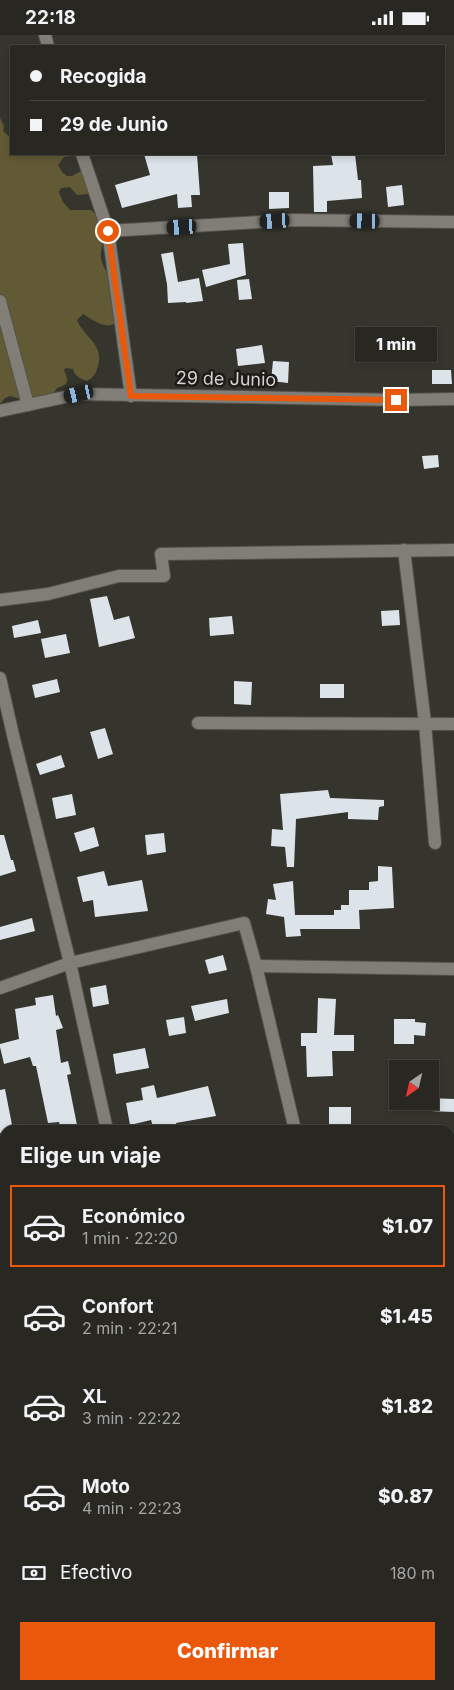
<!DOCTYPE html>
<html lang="es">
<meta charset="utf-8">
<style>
:root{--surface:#282722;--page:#34332f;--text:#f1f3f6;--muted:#a5a5a5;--line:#444440;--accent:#ea580c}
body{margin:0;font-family:Inter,sans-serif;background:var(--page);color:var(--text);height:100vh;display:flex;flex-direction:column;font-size:19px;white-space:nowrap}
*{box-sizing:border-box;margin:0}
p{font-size:16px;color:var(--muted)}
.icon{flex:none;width:28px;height:28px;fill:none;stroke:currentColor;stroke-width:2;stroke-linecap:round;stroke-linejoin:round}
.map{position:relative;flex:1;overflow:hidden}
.side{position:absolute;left:0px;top:1090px;width:455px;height:565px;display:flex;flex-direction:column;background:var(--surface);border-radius:15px 15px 0 0;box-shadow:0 2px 8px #0003,0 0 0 1px var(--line)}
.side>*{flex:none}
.banner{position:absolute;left:10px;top:10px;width:435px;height:110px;border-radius:0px;box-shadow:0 2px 8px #0003,0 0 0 1px var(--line);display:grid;align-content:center;height:110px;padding:0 20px;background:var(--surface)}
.needle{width:32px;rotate:214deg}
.tools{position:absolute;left:389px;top:1025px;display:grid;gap:10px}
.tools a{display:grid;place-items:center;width:50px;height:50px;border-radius:0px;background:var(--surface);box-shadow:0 2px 8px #0003,0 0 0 1px var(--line);font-size:25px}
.end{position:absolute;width:22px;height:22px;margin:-11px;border:6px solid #ea580c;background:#fff;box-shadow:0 0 0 2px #fff}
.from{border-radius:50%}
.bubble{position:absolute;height:35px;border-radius:0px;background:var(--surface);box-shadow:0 2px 8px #0003,0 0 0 1px var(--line);font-size:16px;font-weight:800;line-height:35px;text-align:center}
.car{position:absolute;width:15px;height:30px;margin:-15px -8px;border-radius:6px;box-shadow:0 0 4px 1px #0007;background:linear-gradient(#222 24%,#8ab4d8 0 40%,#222 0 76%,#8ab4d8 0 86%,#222 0)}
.banner b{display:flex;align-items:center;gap:18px;height:48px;font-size:19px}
.banner b+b{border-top:1px solid var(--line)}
.banner i{width:12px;height:12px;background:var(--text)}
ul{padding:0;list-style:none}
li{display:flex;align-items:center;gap:15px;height:82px;margin:0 10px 8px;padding:0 10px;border:2px solid transparent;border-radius:0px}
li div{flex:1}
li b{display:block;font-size:19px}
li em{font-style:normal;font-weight:800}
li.active{border-color:var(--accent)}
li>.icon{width:45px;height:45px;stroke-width:1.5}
h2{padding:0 20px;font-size:22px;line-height:60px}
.pay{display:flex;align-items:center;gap:12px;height:55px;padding:0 20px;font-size:19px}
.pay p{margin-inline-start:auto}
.button{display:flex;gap:10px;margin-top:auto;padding:10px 20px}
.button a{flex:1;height:58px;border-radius:0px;background:var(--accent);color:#fff;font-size:20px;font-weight:800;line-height:58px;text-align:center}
.status{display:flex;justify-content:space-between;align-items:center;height:35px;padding:0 25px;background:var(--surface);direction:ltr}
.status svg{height:14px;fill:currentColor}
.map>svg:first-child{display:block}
</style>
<div class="status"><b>22:18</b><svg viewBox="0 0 49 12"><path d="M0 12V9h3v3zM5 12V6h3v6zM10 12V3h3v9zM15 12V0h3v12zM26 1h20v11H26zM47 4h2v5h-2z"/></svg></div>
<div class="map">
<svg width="454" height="1655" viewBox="0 0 454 1655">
<rect width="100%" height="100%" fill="#35342d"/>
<path fill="#625a34" d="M0 83 4 91 3 96 11 103V119H73V121L64 122 58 130 63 138 67 141H72L81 136 92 156 89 159 77 160 70 152 61 153 59 157 63 167 70 175H91L100 183 106 193C105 202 100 214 101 223 104 244 143 270 118 287 106 296 93 285 83 279L77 285C85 304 106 310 97 334 95 340 92 343 87 346 81 344 74 341 73 334L66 333 64 335C69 347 69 349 57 353L53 359 37 364H21L10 361 5 363 0 369Z"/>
<g fill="#dce4e9">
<polygon points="144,119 197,119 200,160 191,160 192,172 178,173 177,159 122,173 115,150 150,140"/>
<polygon points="331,119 355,119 358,145 361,145 362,163 327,166 327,177 314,177 313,131 333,130"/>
<polygon points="402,150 404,170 388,172 386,152"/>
<polygon points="269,157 289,157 289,173 269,174"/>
<polygon points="243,208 246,240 206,252 202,235 230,229 228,209"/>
<polygon points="173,217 178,247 199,243 203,266 186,268 186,267 168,268 167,249 161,219"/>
<polygon points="249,244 252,264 239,265 237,245"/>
<polygon points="262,310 265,328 238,331 236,314"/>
<polygon points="273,326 289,327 288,348 271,346"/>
<polygon points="432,335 451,335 452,349 432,349"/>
<polygon points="438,420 439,432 424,434 422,421"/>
<polygon points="107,561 114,585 129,581 135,603 99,612 90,564"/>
<polygon points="399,575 400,590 382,591 381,576"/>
<polygon points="232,581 234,599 210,601 209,583"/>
<polygon points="38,585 41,598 14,603 12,591"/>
<polygon points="66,599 70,618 45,623 41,604"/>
<polygon points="57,644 60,657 35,663 32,650"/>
<polygon points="234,646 252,647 251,670 234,669"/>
<rect x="320" y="649" width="24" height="14"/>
<polygon points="105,693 113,719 98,724 90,697"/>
<polygon points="61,720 65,732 40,740 36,729"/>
<polygon points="328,755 330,763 384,765 384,771 379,772 378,785 348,784 348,777 296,784 294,832 287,832 285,812 271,811 272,794 283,795 280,759"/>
<polygon points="72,759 76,780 56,784 52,763"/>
<polygon points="94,792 99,811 80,817 74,798"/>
<polygon points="164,798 166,817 147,820 145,800"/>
<polygon points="0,800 4,800 11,825 13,825 16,836 0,841"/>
<polygon points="378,831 392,832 394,873 359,875 360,894 300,894 301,901 286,902 284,882 266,879 268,864 276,865 273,849 293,846 295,880 334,880 334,875 341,875 341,870 349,870 349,855 369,855 369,847 378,846"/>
<polygon points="104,836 108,851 142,845 148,876 95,882 93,865 83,867 77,842"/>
<polygon points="32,883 35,896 0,905 0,892"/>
<polygon points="223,920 227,935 209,939 205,925"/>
<polygon points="106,950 109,969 93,972 90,953"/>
<polygon points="53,960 56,981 58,980 63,993 56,995 61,1028 68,1026 71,1039 67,1040 78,1095 61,1095 59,1087 48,1088 36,1031 33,1031 30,1022 4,1029 0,1012 0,1009 19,1004 15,974 36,970 35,963"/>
<polygon points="318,963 336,964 334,1000 354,1000 354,1016 332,1016 333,1041 307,1042 306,1011 301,1011 301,998 317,998"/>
<polygon points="227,964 229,978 195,986 191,971"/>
<polygon points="184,982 186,998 169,1001 166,985"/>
<polygon points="394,984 415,984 415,987 426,988 425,1001 414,1000 414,1009 394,1009"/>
<polygon points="145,1013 149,1033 116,1039 113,1019"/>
<polygon points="154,1050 157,1063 208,1051 216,1081 176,1088 178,1095 154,1095 151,1085 130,1090 126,1068 143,1065 141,1053"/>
<polygon points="5,1054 13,1095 5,1095 5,1097 0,1098 0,1055"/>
<polygon points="430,1063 454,1064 454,1077 430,1076"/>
<rect x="329" y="1072" width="22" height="23"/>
</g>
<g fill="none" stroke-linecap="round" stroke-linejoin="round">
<g stroke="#53524c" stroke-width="14">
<g id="minor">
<polyline points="45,0 48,11"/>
<polyline points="82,119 108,196 131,361"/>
<polyline points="108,196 293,185 454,187"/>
<polyline points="0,266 28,370"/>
<polyline points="404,515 425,688 435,808"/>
<polyline points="0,565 48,559 119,541 164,541 161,519 454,515"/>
<polyline points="0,643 13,700 70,928 107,1095"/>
<polyline points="198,688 454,689"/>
<polyline points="256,931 454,934"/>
<polyline points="0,953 70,928 244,888 256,931 295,1095"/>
<polyline points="450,1119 454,1119"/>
<polyline points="450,1308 454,1308"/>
<polyline points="0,1396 5,1394"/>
<polyline points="0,1451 5,1475"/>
<polyline points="450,1498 454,1498"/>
<polyline points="24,1650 24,1655"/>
<polyline points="210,1650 211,1655"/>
<polyline points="395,1650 396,1655"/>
</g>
</g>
<g stroke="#53524c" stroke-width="14">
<polyline id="tertiary" points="0,376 79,359 396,365 454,364"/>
</g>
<use href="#minor" stroke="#807e77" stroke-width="12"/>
<use href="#tertiary" stroke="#807e77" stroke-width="12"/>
</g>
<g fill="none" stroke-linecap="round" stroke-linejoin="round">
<polyline stroke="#ea580c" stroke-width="6" points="108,196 131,361 396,365"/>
</g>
<g text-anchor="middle" stroke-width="5" stroke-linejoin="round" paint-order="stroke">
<g font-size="18" fill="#d3d2ce" stroke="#1c1b18">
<text transform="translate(226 344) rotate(1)" y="6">29 de Junio</text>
</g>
</g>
</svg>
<div class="tools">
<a><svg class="needle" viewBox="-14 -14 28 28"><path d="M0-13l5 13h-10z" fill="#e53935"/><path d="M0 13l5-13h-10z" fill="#a5a5a5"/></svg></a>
</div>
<i class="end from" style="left:108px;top:196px"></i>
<i class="end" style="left:396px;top:365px"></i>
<div class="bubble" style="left:355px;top:292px;width:82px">1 min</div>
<i class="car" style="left:275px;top:186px;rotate:267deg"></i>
<i class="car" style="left:365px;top:186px;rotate:271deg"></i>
<i class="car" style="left:182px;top:192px;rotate:267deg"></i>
<i class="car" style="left:79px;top:359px;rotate:257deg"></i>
<div class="banner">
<b><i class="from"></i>Recogida</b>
<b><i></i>29 de Junio</b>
</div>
<section class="side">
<h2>Elige un viaje</h2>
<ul>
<li class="active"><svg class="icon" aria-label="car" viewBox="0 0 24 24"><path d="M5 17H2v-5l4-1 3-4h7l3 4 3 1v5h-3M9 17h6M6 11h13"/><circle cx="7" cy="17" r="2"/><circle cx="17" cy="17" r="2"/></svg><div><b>Económico</b><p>1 min · 22:20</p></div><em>$1.07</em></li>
<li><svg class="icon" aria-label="car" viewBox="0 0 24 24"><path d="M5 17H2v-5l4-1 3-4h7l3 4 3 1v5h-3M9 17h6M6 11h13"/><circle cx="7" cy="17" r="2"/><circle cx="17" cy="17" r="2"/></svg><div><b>Confort</b><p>2 min · 22:21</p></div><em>$1.45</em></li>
<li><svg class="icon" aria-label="car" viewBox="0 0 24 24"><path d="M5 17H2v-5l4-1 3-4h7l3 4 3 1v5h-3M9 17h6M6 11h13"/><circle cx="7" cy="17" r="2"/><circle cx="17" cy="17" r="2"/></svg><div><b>XL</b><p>3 min · 22:22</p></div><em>$1.82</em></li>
<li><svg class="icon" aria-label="car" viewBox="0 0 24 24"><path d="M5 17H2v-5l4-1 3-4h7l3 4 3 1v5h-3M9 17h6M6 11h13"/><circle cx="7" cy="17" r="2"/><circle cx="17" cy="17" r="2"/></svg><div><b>Moto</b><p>4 min · 22:23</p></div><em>$0.87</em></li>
</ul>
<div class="pay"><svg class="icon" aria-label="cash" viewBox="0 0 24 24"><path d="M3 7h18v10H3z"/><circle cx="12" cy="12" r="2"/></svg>Efectivo<p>180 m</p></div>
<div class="button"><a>Confirmar</a></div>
</section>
</div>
